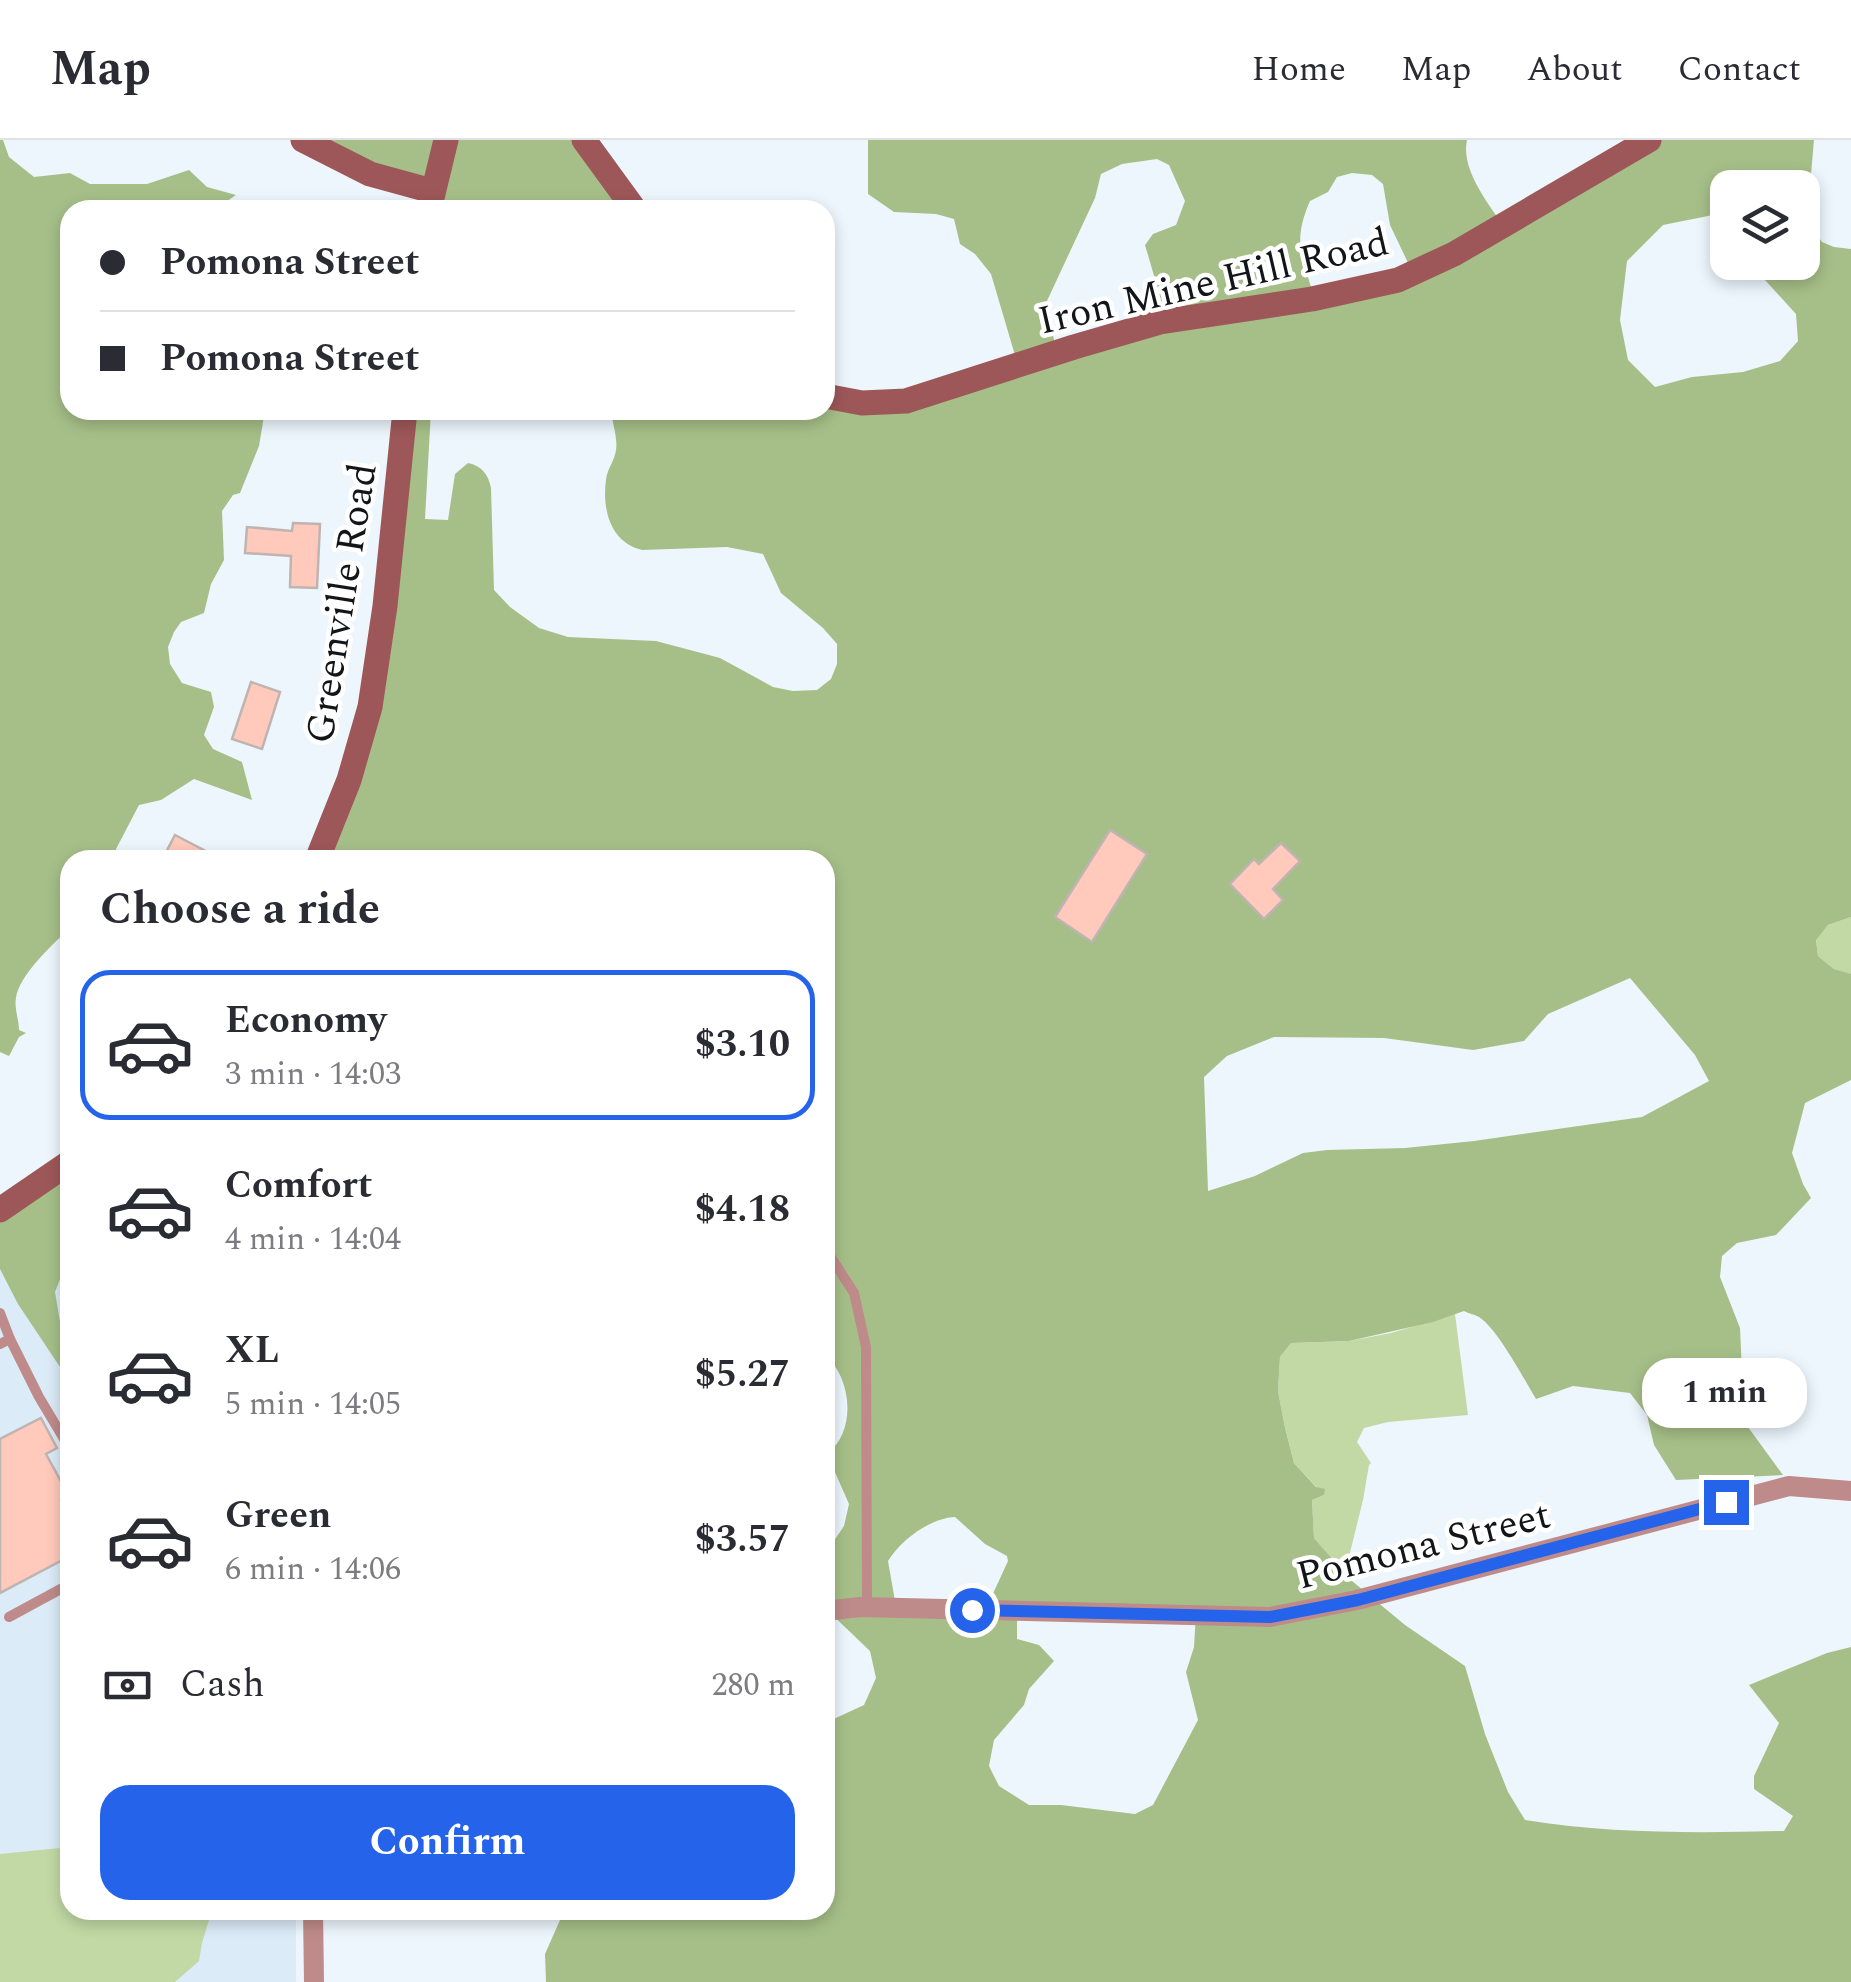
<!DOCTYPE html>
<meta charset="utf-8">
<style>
:root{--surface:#fff;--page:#f7f7f7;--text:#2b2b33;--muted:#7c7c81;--line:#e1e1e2;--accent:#2563eb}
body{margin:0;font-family:Spectral,serif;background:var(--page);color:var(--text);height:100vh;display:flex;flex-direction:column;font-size:38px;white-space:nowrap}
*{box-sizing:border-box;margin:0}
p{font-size:32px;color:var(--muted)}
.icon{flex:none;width:55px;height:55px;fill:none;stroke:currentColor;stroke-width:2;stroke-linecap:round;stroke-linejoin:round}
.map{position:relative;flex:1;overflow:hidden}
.panel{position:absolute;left:60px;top:710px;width:775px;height:1070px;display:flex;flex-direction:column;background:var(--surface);border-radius:30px;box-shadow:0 5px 15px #0003}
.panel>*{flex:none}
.hud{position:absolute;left:60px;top:60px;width:775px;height:220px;border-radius:30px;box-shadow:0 5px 15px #0003;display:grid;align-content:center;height:220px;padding:0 40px;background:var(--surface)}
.tools{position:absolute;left:1710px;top:30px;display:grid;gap:20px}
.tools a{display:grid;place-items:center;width:110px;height:110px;border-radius:20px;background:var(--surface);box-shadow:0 5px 15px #0003;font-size:50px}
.end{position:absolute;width:45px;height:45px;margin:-22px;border:12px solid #2563eb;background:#fff;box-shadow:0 0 0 5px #fff}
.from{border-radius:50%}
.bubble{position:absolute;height:70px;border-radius:30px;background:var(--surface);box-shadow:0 5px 15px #0003;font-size:32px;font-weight:700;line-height:70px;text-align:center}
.hud b{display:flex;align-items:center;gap:35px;height:95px;font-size:38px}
.hud b+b{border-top:2px solid var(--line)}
.hud i{width:25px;height:25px;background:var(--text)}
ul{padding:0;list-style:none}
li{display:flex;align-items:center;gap:30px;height:150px;margin:0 20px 15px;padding:0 20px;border:5px solid transparent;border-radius:30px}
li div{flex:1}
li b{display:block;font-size:38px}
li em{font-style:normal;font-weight:700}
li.selected{border-color:var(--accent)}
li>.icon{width:90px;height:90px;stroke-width:1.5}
h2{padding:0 40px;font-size:45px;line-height:120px}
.pay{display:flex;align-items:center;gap:25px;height:110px;padding:0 40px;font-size:38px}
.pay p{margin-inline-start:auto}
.cta{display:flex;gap:20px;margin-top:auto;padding:20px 40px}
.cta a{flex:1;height:115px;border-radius:30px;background:var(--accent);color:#fff;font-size:40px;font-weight:700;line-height:115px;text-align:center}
header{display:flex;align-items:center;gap:60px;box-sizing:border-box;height:140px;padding:0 50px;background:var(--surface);border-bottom:2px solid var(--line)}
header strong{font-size:48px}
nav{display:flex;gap:55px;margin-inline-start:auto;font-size:35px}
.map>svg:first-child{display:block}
</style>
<header>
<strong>Map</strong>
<nav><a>Home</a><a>Map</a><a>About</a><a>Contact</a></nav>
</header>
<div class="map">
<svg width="1851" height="1842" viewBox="0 0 1851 1842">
<rect width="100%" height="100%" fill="#edf6fd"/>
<polygon fill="#dcebf8" points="70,1036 70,1770 296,1770 296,1842 0,1842 0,1086"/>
<g fill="#c2d9a5">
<polygon points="1851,777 1851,834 1849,834 1834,829 1818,816 1816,799 1828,785"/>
<polygon points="1455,1174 1468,1275 1388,1282 1364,1288 1357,1302 1371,1323 1369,1325 1363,1360 1345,1433 1314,1398 1312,1360 1324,1355 1294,1323 1285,1288 1278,1251 1280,1217 1291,1203 1349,1201 1391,1193"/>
<polygon points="70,1707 70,1770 212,1770 202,1803 199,1821 175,1842 0,1842 0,1714"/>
</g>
<g fill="#a6bf88" fill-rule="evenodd">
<path d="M0 0H3L9 17 34 37 70 33 90 44H147L189 30 207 47 236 55 214 70H70V270H265L259 306 240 353 233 355 222 371 224 420 211 444 204 473 181 482 174 492 168 507 170 524 182 543 211 552 214 567 204 595 213 609 242 622 252 660 194 639 161 660 139 665 116 709 118 720H70V788C54 803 19 835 16 858 14 868 19 880 19 890L26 893 19 897 9 916 0 912Z"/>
<polygon points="309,0 587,0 636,70 428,70 429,61"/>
<path d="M868 0H1467C1461 28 1485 59 1500 81L1658 0H1814L1807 80 1822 102 1834 107 1851 109V777L1828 785 1816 800 1818 816 1834 829 1851 834V940L1805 963 1792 1013 1803 1044 1811 1058 1776 1095 1737 1103 1722 1116 1720 1137 1740 1188 1742 1232 1737 1250V1272L1783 1335 1676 1340 1654 1305 1647 1275 1630 1253 1573 1246 1536 1259C1524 1239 1497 1188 1479 1177 1474 1174 1469 1174 1464 1171L1433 1182 1349 1201 1291 1203 1280 1217 1278 1251 1285 1288 1294 1323 1316 1347 1325 1349 1324 1355 1312 1360 1314 1398 1352 1441 1405 1485 1465 1526 1485 1594 1508 1652 1525 1680C1611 1694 1697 1693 1784 1691L1793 1676 1754 1649V1636L1779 1583 1749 1545 1827 1513 1851 1507V1842H546L545 1814 560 1780V1770H825V1583L864 1565 876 1538 870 1511 825 1468V1414L844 1386 849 1364 827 1314C857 1291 852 1238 825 1215V720H316L347 643 405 270H431L425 379 448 380 455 334 468 323C482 326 488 334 491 348L494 450 510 467 539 488 568 497 656 501 720 518 773 547 793 551 817 550 831 539 837 524V504L823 488 781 453 763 414 727 407 642 410C610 402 602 369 606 340 607 329 615 320 616 310 618 298 612 282 611 270H825V254L865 261 1017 222 991 134 975 114 960 104 954 79 936 74 894 72 868 54ZM1157 19 1169 25 1185 61 1176 85 1153 94 1145 105 1155 139 1131 167 1132 186 1056 209 1046 163 1095 58 1101 34 1122 24ZM1352 33 1372 35 1383 44 1390 85 1411 129 1313 153C1301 114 1293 100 1310 61L1328 52 1337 37ZM1728 48H1802V122L1769 123 1765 140 1796 174 1798 201 1780 221 1743 232 1692 237 1655 247 1628 220 1620 180 1627 121 1663 85 1728 72ZM1630 838 1695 915 1709 941 1642 977 1474 1001 1405 1008 1327 1010 1303 1013 1255 1036 1208 1051 1204 937 1227 916 1274 897 1384 898 1473 910 1524 901 1548 874ZM955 1377 985 1404 1007 1416 1008 1421 985 1471 895 1461 888 1421C901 1400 930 1378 955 1377ZM1017 1467 1196 1473 1194 1507 1186 1532 1198 1580 1153 1665 1135 1674 1061 1665H1029L999 1646 989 1626 994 1600 1024 1565 1029 1549 1054 1521 1039 1505 1017 1499Z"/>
<polygon points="70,1020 70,1114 55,1152 70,1242 18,1164 0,1129 0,1066"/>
</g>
<g fill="#ffcabc" stroke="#bfb4b1" stroke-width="2.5">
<polygon points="293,383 320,384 317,448 290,447 291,416 245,413 247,387 292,391"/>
<polygon points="251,542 280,552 262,609 232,599"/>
<polygon points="1110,690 1147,714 1092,802 1055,777"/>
<polygon points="175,695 223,720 162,720"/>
<polygon points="1281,703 1300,721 1273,749 1283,760 1264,779 1230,744 1254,719 1259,724"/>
<polygon points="41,1278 57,1308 46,1314 69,1356 61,1360 70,1378 70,1416 0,1453 0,1299"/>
</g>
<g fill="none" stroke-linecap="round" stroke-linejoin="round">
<g stroke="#be8b8a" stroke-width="10">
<polyline points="825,1108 854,1153 866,1207 867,1467"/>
<polyline points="0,1173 10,1199 0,1204"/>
<polyline points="10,1199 39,1257 70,1309"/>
<polyline points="9,1477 70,1444"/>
</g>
<g stroke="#be8b8a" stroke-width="20">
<polyline points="825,1471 860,1467 1270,1477 1357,1460 1789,1346 1851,1351"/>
<polyline points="313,1770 314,1842"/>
</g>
<g stroke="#9e5758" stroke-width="25">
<polyline points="303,0 370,34 432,51"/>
<polyline points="584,0 635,70"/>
<polyline points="429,70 446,0"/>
<polyline points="825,256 862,263 906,261 1074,207 1160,182 1312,159 1398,140 1454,114 1649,0"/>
<polyline points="317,720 349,640 370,567 385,466 405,270"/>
<polyline points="0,1070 70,1022"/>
</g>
</g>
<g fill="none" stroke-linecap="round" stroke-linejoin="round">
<polyline stroke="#2563eb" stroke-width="12" points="972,1470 1270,1477 1358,1460 1726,1362"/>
</g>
<g text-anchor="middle" stroke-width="9" stroke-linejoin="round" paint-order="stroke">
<g font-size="40" fill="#131618" stroke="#fff">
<text transform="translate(1213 140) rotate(-13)" y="14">Iron Mine Hill Road</text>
<text transform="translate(340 463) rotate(-81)" y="14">Greenville Road</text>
<text transform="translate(1423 1404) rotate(-14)" y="14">Pomona Street</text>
</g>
</g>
</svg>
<div class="tools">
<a><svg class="icon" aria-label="layers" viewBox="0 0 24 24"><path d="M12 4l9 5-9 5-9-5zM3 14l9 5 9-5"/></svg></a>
</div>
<i class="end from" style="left:972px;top:1470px"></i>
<i class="end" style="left:1726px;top:1362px"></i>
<div class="bubble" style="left:1642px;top:1218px;width:165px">1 min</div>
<div class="hud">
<b><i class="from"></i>Pomona Street</b>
<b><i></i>Pomona Street</b>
</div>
<section class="panel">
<h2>Choose a ride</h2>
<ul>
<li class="selected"><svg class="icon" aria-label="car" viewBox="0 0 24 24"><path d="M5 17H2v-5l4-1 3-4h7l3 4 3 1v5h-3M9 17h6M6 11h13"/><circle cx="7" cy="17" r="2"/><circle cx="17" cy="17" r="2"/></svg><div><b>Economy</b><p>3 min · 14:03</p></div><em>$3.10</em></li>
<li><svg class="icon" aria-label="car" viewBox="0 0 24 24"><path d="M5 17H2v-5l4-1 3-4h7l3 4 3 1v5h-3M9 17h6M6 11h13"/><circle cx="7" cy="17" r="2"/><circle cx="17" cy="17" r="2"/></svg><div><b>Comfort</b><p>4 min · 14:04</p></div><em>$4.18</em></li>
<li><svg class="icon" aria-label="car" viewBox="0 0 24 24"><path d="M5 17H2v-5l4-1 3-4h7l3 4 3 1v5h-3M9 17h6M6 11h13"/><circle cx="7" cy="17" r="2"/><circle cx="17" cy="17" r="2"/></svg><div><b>XL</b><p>5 min · 14:05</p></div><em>$5.27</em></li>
<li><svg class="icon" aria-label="car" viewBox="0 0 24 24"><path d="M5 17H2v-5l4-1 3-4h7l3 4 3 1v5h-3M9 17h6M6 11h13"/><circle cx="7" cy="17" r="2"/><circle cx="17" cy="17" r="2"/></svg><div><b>Green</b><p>6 min · 14:06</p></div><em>$3.57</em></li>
</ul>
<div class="pay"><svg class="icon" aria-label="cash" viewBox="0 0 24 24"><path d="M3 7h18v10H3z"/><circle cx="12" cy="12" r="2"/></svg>Cash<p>280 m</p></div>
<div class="cta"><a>Confirm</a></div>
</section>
</div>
